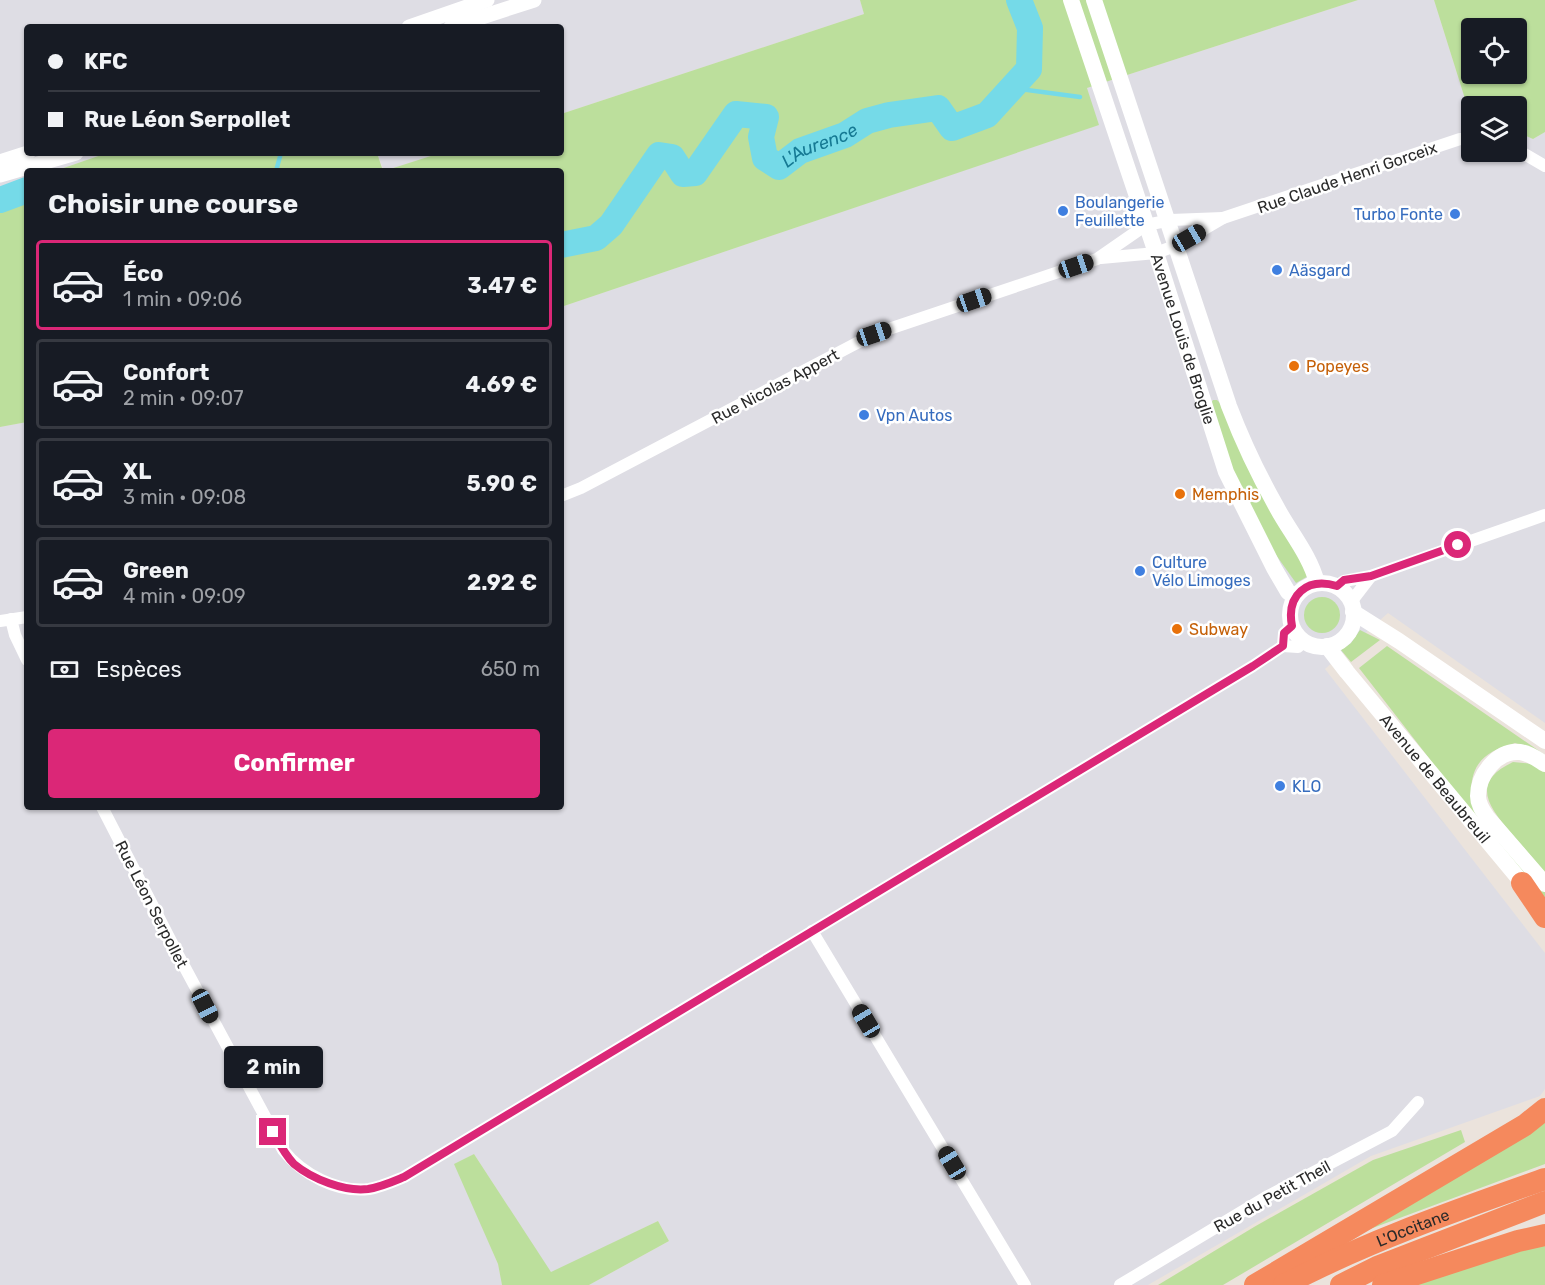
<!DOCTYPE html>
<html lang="fr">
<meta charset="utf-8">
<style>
:root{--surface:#171b24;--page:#242831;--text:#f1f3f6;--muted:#9ea1a6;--line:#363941;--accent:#db2777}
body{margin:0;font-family:Rubik,sans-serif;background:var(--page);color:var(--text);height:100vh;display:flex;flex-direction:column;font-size:22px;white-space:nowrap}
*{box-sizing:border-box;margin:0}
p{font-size:20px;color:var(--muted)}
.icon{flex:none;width:33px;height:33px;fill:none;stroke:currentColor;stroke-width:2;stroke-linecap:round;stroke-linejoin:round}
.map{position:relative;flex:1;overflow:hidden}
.panel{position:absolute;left:24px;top:168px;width:540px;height:642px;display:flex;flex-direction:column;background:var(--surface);border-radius:6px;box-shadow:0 2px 4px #0004}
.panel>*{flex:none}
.banner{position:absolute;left:24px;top:24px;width:540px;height:132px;border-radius:6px;box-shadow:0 2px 4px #0004;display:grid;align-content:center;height:132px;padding:0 24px;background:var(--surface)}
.buttons{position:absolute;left:1461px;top:18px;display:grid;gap:12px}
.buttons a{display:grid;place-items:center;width:66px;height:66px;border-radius:6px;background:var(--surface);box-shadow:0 2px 4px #0004;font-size:30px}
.end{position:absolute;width:27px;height:27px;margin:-14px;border:8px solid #db2777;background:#fff;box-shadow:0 0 0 3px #fff}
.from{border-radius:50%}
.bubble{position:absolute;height:42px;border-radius:6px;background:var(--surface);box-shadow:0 2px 4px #0004;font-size:20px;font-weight:700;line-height:42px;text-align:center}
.car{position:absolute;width:18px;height:36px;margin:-18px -9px;border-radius:8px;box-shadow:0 0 4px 2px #0007;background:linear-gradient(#222 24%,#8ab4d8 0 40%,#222 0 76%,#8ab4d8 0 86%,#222 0)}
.banner b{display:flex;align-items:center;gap:21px;height:57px;font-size:22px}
.banner b+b{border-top:2px solid var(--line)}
.banner i{width:15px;height:15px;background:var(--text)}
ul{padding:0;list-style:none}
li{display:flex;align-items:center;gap:18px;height:90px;margin:0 12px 9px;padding:0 12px;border:3px solid var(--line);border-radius:6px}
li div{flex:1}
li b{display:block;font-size:22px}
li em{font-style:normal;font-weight:700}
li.active{border-color:var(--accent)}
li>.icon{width:54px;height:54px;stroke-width:1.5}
h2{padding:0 24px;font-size:27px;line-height:72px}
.pay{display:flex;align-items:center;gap:15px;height:66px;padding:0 24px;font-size:22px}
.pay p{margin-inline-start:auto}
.button{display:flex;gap:12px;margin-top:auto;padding:12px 24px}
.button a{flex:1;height:69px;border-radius:6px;background:var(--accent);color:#fff;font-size:24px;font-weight:700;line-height:69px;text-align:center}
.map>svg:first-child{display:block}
</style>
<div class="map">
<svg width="1545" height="1285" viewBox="0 0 1545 1285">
<rect width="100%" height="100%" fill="#ebe3dc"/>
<g fill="#dedde4">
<polygon points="0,0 860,0 864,14 561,114 561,27 27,27 27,153 107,153 55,171 27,171 27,181 0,190"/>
<polygon points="1358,0 1434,0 1471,118 1472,152 1516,152 1517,132 1533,139 1545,132 1545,723 1388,613 1325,669 1545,953 1545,1089 1540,1096 1371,1156 1148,1285 589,1285 669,1241 658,1221 551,1273 474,1154 455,1164 498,1264 502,1285 0,1285 0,427 27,422 27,807 561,807 561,307 1098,125 1087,88"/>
<polygon points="377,153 440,153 384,171"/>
</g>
<g fill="#bcdf9c" fill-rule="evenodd">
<polygon points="860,0 1358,0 1087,88 1099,125 561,307 561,171 384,171 440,153 561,153 561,114 864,14"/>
<path d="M1434 0H1545V132L1533 139 1517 132 1516 106H1472L1471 118ZM1472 28H1516V74H1472Z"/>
<polygon points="107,153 377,153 383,171 55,171"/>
<polygon points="27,181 27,422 0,427 0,190"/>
<polygon points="1213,400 1217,400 1221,404 1310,575 1296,583 1271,548 1234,480 1211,403"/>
<circle cx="1322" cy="615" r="18"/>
<polygon points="1360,630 1380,640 1351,662 1341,650 1351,643"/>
<path d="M1387 646 1545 755 1515 743C1488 751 1472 760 1471 791L1545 891V899L1470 811 1359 668Z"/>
<path d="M1513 762 1533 764 1545 771V873C1534 859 1522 846 1511 833 1487 805 1471 782 1513 762Z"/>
<polygon points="1545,1116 1545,1164 1362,1232"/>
<polygon points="1461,1130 1465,1142 1223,1285 1158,1285 1254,1227 1373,1160"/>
<polygon points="474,1154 551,1272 658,1221 669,1241 589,1285 502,1285 498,1264 454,1164"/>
<polygon points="1545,1244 1545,1285 1402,1285"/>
</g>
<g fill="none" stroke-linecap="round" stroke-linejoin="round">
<g stroke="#75dae8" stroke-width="4.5">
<polyline points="1012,88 1080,97"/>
<polyline points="276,171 281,153"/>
</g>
<g stroke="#75dae8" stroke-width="26">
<polyline points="0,200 27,190"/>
<path id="s1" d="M561 245 596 238 611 225 659 155 672 157 683 174 695 173 736 114 766 117 761 137 765 158 779 167 800 151 845 135 867 121 889 115 938 108 952 128 987 115 1029 69 1030 28 1019 0"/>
</g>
<g stroke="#fff" stroke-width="12">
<polyline points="1516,149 1545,166"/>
<polyline points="1101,258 1156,253 1175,246 1223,218 1460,139 1472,139"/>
<polyline points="561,496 581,488 874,334 1097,259 1146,225 1171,220 1223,218"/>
<polyline points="1371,576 1545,515"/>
<polyline points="1337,586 1344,581 1371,576 1351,602"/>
<polyline points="11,619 15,635 27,660"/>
<polyline points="0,621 27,617"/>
<polyline points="1292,626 1284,633 1283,646 1298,647 1304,640"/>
<path d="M102 807 176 951 283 1150C302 1174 337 1193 369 1189 381 1187 392 1182 404 1177L1253 666 1283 646"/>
<polyline points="812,931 1025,1285"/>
<polyline points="1120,1285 1268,1196 1392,1131 1418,1102"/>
</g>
<g stroke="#fff" stroke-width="15">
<polyline points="409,27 487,0"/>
<polyline points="451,27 534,0"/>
<polyline points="0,162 28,153"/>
<polyline points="0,175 76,153"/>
</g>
<g stroke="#fff" stroke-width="16">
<path id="s2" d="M1071 0 1156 253 1226 472 1274 568 1288 592 1295 597"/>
<path d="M1094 0 1229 406C1242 440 1258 474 1276 506 1289 531 1310 555 1317 583"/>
<circle cx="1322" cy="615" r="32"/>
<polyline points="1353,612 1399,641 1545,741"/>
<path id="s3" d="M1327 646 1347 672 1529 891"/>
<path d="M1545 764C1537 759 1529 753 1520 752 1497 750 1478 775 1478 796 1478 804 1482 810 1487 817L1545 884"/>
</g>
<g stroke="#f5895d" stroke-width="22">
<polyline points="1522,883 1545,917"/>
<polyline points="1255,1285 1525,1125 1545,1109"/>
<path id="s4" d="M1284 1285C1368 1241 1457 1210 1545 1179"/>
<polyline points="1341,1285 1377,1267 1545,1202"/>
<polyline points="1383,1285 1518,1241 1545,1235"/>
</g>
</g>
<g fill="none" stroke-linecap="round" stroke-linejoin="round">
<path stroke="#db2777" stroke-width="8" d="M273 1132C279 1143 285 1155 294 1164 312 1179 345 1192 368 1189 381 1187 392 1182 404 1177L1253 666 1283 646 1284 633 1292 626C1286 595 1307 577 1337 586L1344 580 1371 576 1458 545"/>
</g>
<g fill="#3f7fe0" stroke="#fff" stroke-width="2">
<circle cx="1063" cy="211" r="6"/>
<circle cx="1455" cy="214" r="6"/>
<circle cx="1277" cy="270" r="6"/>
<circle cx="864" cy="415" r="6"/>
<circle cx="1140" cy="571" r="6"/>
<circle cx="1280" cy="786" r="6"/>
</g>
<g fill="#e8710a" stroke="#fff" stroke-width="2">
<circle cx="1294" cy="366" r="6"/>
<circle cx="1180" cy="494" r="6"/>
<circle cx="1177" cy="629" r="6"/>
</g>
<g text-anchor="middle" stroke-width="5" stroke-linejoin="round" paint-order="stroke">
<g font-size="16" fill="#2a2a2a" stroke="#fff">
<text transform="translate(1347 177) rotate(-19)" y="6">Rue Claude Henri Gorceix</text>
<text dy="6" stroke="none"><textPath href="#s2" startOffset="357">Avenue Louis de Broglie</textPath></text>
<text transform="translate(775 386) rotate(-28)" y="6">Rue Nicolas Appert</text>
<text dy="6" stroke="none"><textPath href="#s3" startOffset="171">Avenue de Beaubreuil</textPath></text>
<text transform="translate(152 904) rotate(63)" y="6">Rue Léon Serpollet</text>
<text transform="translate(1272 1196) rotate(-29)" y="6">Rue du Petit Theil</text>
<text dy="6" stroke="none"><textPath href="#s4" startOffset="141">L'Occitane</textPath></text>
</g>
<g font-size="16" fill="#366cbe" stroke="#fff" text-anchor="start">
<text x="1075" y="208">Boulangerie<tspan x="1075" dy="18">Feuillette</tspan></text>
<text x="1443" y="220" text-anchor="end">Turbo Fonte</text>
<text x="1289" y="276">Aäsgard</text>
<text x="876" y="421">Vpn Autos</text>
<text x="1152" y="568">Culture<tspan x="1152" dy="18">Vélo Limoges</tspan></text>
<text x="1292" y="792">KLO</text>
</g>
<g font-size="16" fill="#c56008" stroke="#fff" text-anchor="start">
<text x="1306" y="372">Popeyes</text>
<text x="1192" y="500">Memphis</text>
<text x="1189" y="635">Subway</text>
</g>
<g font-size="18" font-style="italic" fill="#157993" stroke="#fff">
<text dy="6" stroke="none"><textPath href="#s1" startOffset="393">L'Aurence</textPath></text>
</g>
</g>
</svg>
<div class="buttons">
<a><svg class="icon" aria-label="locate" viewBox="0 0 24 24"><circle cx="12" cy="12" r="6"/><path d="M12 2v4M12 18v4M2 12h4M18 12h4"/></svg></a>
<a><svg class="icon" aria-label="layers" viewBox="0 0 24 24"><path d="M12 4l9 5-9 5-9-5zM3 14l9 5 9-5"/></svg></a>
</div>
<i class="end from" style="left:1458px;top:545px"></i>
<i class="end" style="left:273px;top:1132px"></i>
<div class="bubble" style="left:224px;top:1046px;width:99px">2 min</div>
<i class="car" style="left:1189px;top:238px;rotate:60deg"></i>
<i class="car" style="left:1076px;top:266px;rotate:71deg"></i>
<i class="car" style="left:974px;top:300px;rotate:71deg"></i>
<i class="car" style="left:874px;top:334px;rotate:71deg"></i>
<i class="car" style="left:205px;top:1006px;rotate:153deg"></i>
<i class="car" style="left:866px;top:1021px;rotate:329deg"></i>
<i class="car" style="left:952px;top:1163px;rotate:329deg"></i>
<div class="banner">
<b><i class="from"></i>KFC</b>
<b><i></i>Rue Léon Serpollet</b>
</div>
<section class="panel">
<h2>Choisir une course</h2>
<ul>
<li class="active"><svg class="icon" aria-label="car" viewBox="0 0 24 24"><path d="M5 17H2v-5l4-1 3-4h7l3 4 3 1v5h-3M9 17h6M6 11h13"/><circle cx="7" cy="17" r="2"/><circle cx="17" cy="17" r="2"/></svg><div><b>Éco</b><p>1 min · 09:06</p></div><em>3.47 €</em></li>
<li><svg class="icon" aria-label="car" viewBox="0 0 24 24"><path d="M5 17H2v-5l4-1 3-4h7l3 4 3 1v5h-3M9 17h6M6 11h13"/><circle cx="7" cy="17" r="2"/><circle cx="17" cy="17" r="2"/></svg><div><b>Confort</b><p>2 min · 09:07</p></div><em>4.69 €</em></li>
<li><svg class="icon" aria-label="car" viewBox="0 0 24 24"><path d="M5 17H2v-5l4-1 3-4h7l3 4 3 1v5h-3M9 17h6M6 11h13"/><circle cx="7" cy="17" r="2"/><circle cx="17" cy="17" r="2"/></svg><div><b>XL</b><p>3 min · 09:08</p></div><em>5.90 €</em></li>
<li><svg class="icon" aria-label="car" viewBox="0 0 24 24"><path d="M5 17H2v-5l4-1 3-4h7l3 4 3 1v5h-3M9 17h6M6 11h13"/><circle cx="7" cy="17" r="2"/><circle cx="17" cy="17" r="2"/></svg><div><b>Green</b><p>4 min · 09:09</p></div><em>2.92 €</em></li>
</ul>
<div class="pay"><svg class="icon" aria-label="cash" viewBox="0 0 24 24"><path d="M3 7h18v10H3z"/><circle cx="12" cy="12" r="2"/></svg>Espèces<p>650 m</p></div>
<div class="button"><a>Confirmer</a></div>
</section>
</div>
